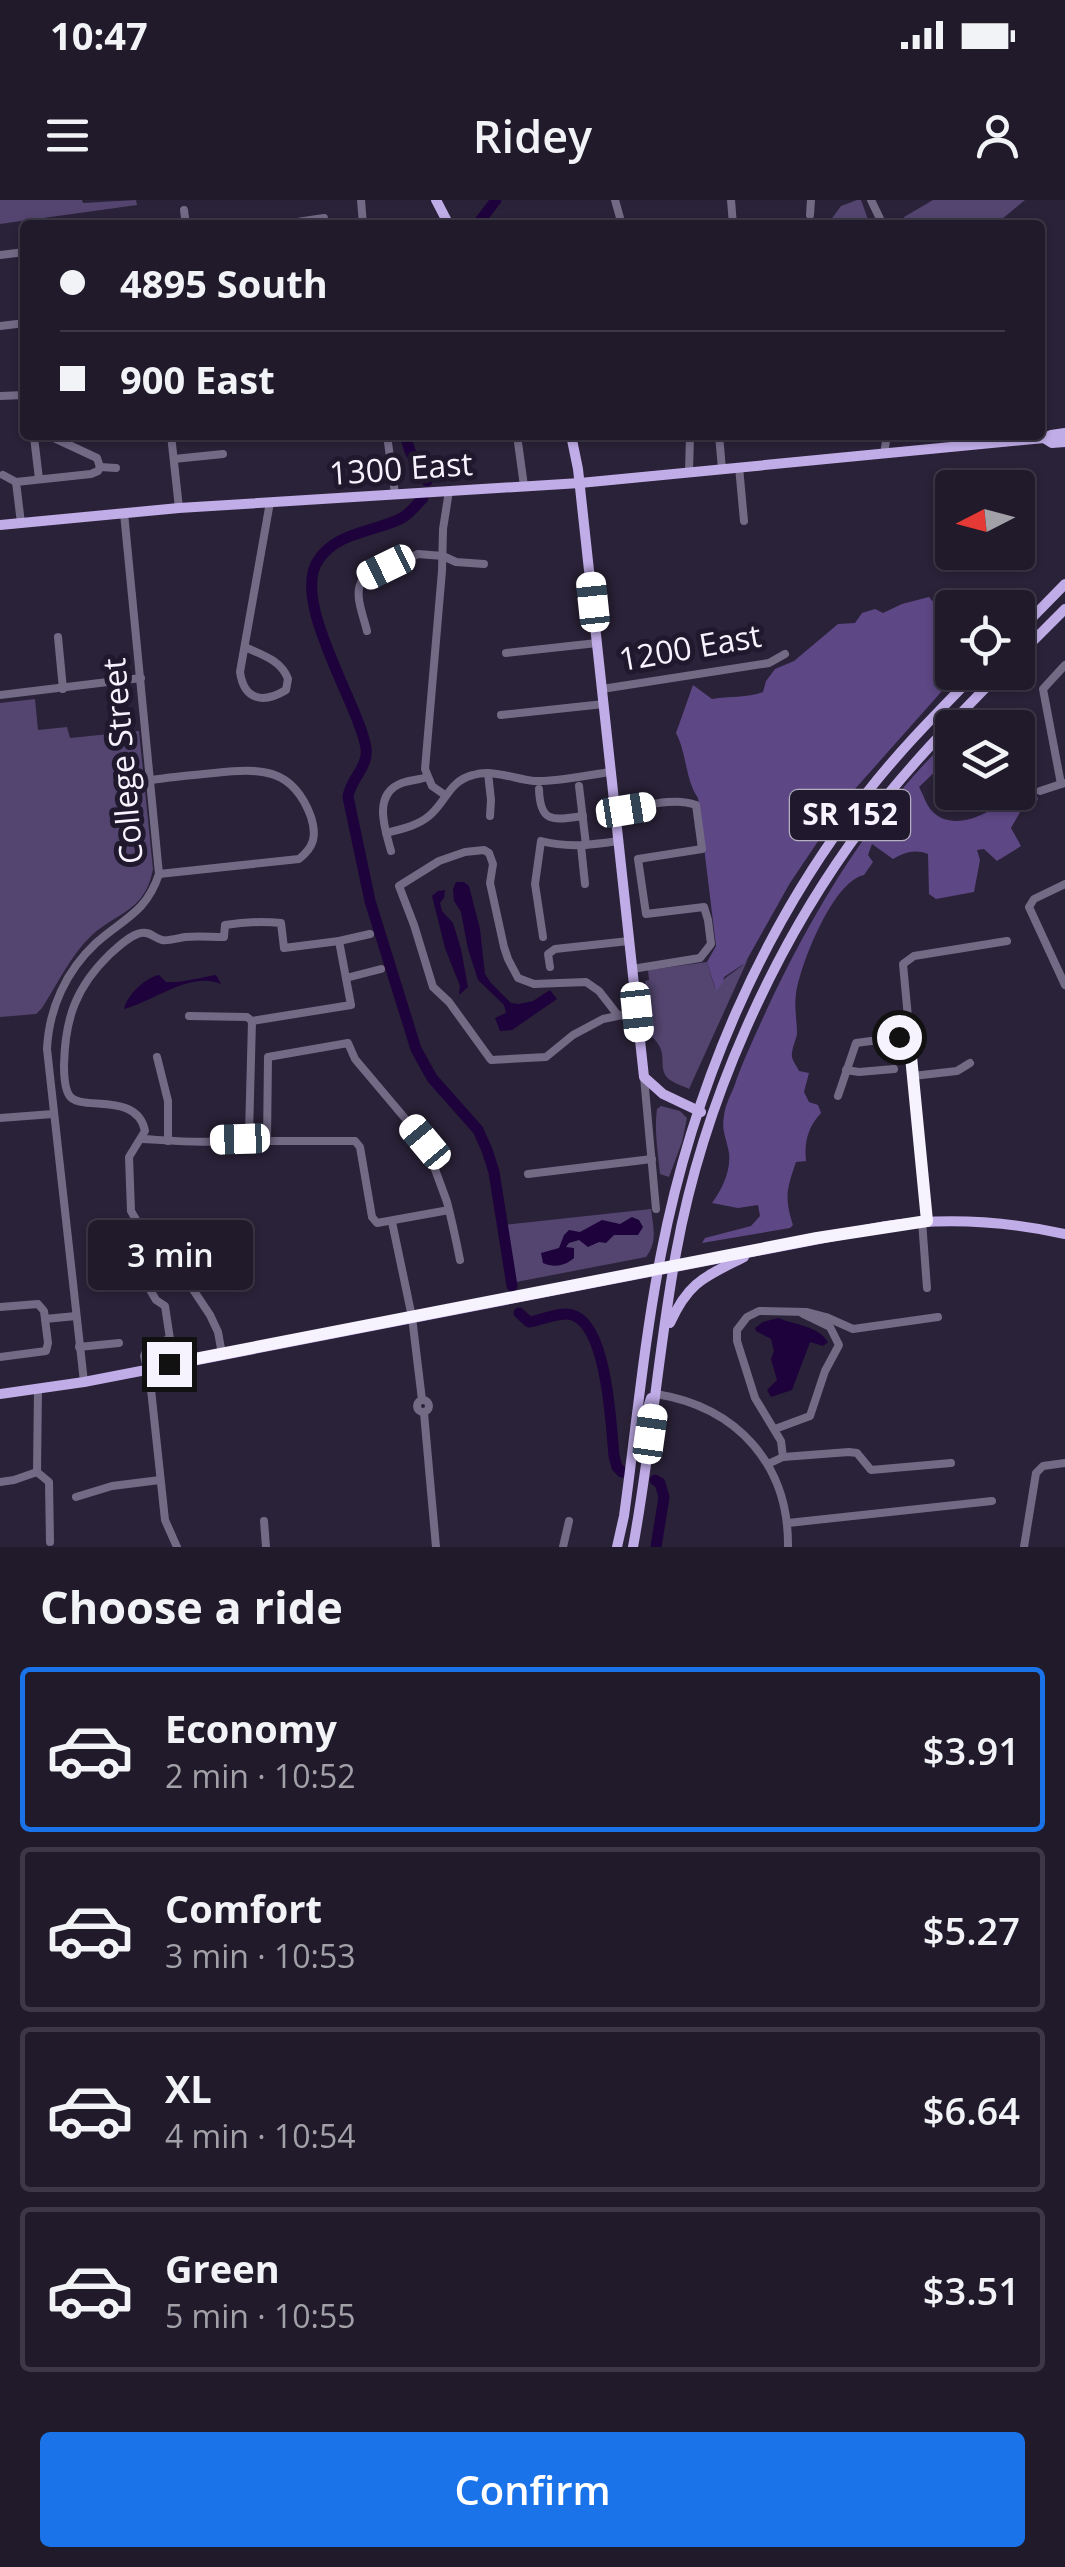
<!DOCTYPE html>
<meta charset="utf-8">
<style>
:root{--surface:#201a2a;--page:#2d2736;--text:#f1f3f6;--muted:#a2a1a8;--line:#3d3847;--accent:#1a73e8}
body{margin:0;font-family:"Open Sans",sans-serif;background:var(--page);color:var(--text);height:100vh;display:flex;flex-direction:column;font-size:38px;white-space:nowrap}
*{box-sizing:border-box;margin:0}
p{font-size:32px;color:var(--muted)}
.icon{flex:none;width:55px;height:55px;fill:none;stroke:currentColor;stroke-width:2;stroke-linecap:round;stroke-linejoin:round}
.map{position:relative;height:1347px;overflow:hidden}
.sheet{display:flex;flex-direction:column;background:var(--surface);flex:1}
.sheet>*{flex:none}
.top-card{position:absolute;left:20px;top:20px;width:1025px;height:220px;border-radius:10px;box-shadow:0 2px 8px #0004,0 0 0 2px var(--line);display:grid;align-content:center;height:220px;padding:0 40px;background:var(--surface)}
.needle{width:65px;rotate:264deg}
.buttons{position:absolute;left:935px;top:270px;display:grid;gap:20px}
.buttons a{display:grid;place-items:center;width:100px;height:100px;border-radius:10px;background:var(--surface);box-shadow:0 2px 8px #0004,0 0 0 2px var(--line);font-size:50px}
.end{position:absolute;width:45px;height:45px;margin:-22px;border:12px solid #f6f2fe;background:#111;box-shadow:0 0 0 5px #111}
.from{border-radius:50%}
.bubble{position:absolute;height:70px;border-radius:10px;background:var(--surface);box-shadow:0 2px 8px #0004,0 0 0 2px var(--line);font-size:32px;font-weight:600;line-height:70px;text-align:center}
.car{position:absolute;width:30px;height:60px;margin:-30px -15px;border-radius:12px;box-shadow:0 0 8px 2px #0007;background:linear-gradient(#fff 24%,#345 0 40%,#fff 0 76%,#345 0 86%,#fff 0)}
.top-card b{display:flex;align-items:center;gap:35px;height:95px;font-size:38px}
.top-card b+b{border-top:2px solid var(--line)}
.top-card i{width:25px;height:25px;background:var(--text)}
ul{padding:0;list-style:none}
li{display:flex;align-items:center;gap:30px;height:165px;margin:0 20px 15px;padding:0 20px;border:5px solid var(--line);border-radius:10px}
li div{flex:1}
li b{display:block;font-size:38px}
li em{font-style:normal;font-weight:600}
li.current{border-color:var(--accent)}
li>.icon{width:90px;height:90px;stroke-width:1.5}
h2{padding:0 40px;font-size:45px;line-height:120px}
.primary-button{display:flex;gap:20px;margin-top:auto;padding:20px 40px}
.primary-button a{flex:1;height:115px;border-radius:10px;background:var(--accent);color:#fff;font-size:40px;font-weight:600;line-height:115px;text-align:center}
.status{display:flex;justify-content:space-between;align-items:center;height:70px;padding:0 50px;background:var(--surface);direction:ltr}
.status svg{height:28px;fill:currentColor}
header{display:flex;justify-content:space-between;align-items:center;height:130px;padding:0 40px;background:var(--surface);font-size:45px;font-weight:600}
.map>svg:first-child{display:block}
</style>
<div class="status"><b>10:47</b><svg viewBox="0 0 49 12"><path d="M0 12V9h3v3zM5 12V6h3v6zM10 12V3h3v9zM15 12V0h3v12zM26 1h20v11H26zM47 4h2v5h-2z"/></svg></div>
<header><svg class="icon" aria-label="menu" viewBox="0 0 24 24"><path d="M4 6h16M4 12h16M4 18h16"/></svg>Ridey<svg class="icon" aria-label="person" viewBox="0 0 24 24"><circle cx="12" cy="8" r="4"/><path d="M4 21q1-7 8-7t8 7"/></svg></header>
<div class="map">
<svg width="1065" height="1347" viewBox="0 0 1065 1347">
<rect width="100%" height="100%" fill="#2a2238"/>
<g fill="#53456f">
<polygon points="0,0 82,0 83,3 136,0 137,5 0,24"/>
<polygon points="857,0 861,0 870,25 827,25 841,6"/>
<polygon points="933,0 1025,0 995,25 904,25 904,17"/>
<path d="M35 499 38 530 67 527 70 538 139 531 153 669C145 712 118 711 91 736 71 755 57 785 42 808L36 814 0 817V503Z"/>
<path d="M748 759 689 889C683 886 670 882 666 876 658 864 669 852 652 837L645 781 649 780 648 770 707 762 715 789C726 774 739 771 748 759Z"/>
<path d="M661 906 680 911 687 918 682 942 669 977 660 974C658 953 654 930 657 909Z"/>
<path d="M651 1009C653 1026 658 1042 646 1057L511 1083 504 1025Z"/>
</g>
<g fill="#5d4784">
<path d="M929 397 937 406 933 442 937 455 952 424V472L961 473 942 491 847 598 790 683 745 763 724 777 723 783 716 791 707 762 716 746 698 598C685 579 687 554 676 533L693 485 712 499C729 496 747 498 763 492L766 481 775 469 794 461 838 424 855 423 862 413 875 409 883 413 902 404Z"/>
<path d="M952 536V560L943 564 919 587C923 594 926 604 931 610 953 635 995 612 1012 593L1018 592V586L1031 567 1038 600 1023 607 1011 628 1021 646 997 661 984 649 977 650 980 660 974 692 936 699 929 694 928 654C914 649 906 652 893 659L872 644 868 655 873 662 864 675C833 681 800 765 796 794 794 807 797 820 797 834 796 840 791 850 792 857 793 862 797 866 799 871L809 873 804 892 809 902 818 905 821 913C808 927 804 942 806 961L796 962C787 988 784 998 793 1025L790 1028 702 1043 705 1038 751 1026 760 1016 758 1005 738 1008 712 1003C722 989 731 971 729 953 727 940 721 930 724 916 725 906 730 896 734 887 743 860 756 834 767 809 814 709 872 612 952 536Z"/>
</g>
<g fill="#1e023b">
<polygon points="456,682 464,682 469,686 480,729 485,774 491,783 511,803 519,804 533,801 550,790 557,799 512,830 500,831 495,818 506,813 504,805 478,780 468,749 461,712 454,701 453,689"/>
<polygon points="445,690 444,698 440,703 442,711 453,723 461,749 468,787 459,795 460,786 445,748 432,696 438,691"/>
<path d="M159 775 166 782C183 783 198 778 216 775L221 784C190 771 153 802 124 809 127 795 146 777 159 775Z"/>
<path d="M632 1017 639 1020 643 1027 638 1035H614L606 1043 599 1042 588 1047 579 1040 569 1043 566 1047 574 1048V1058C565 1066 554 1068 543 1063L541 1053 559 1048 564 1035 569 1030 580 1032 602 1020 620 1024Z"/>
<path d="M778 1118C796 1125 818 1126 828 1142L823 1146 810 1142 792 1190 771 1197 767 1190 777 1180 771 1159 774 1151 771 1139 756 1131 755 1128 763 1122Z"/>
</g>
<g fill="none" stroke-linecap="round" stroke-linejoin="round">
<g stroke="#1e023b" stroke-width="11">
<polyline points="477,25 496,0"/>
<polyline points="405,235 410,251 427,281"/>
<path d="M423 298C416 305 409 315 400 319 373 332 338 332 319 359 289 399 359 504 366 548 369 567 350 579 348 597L370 701 416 849 432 878 478 930 487 950 494 972 512 1086"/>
<path d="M519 1113 529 1122C543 1120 562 1110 575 1116 607 1130 611 1224 614 1256L617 1267 622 1272"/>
<polyline points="655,1280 660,1283 664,1297 656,1347"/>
</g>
<g stroke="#736a86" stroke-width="8">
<polyline points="361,0 363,25"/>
<polyline points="615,0 622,25"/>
<polyline points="731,0 733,25"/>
<polyline points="871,0 883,25"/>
<polyline points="184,10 186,25"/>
<polyline points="810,15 811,0"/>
<polyline points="277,25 324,18 325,25"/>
<polyline points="0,55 25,52"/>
<polyline points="0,126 25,123"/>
<polyline points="0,196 25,195"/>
<polyline points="171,235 179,308"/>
<polyline points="387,235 395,294"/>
<polyline points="517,235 524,286"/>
<polyline points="719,235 722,269"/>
<polyline points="884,254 887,235"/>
<polyline points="174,259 223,254"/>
<polyline points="739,267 744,321"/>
<polyline points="689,272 690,235"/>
<polyline points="3,275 16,282 91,274 98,271 100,267 116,268"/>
<polyline points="39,279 34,237 54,238 97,258 100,267"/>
<polyline points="16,282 21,323"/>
<path d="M367 431C363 414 352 391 364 378L418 354 443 356 456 362 484 364"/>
<polyline points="58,437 63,489"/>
<path d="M245 447C262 455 281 460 288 479L286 490C263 504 244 500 240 472L270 302"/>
<polyline points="506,453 597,443"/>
<polyline points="602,489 769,463 785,454"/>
<polyline points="0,495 141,478"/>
<polyline points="501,515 604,504"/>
<polyline points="488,573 491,600 490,616"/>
<path d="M151 580C172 577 193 575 214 573 260 568 293 567 311 617 317 636 314 647 299 659L159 674"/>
<polyline points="1061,584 1043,489 1065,465"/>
<polyline points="579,586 586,645"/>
<path d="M539 589C540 624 553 620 583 616"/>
<polyline points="1040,591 1064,583"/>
<polyline points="445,595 432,586 425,569 442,371 443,329 449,291"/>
<path d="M615 611C640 608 672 596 696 605L702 649 638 659 646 714 704 707 708 720 711 744 700 758 632 769"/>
<path d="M386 633C401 629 417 626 429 616 446 602 449 581 473 575 493 569 514 579 534 581 559 582 586 575 611 572"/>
<polyline points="581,646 585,684"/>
<path d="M391 651C385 629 372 594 402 583 410 580 419 580 427 577"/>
<polyline points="1065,684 1034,699 1029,707 1065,785"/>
<path d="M543 737 535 684 541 641C568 648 591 645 618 641"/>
<polyline points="550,767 548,754 555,749 629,741"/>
<polyline points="346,778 381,769"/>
<polyline points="617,814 599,791 586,782 534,784 518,778 508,759 504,747 490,683 493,664 489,653 484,650 465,652 439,661 399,686 414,725 433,787 449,802 491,860 546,857 573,835 603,819 637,812"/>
<polyline points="189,816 247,817 252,821 351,805 339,741"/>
<polyline points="157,857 168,901 168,941"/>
<polyline points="846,870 859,872 894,869"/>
<polyline points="913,876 957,871 970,863"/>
<polyline points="644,877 656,1009"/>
<polyline points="838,896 856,843 909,836"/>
<polyline points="0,918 53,914"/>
<path d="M142 939C166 940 230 947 249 934L252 821"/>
<polyline points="528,974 652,959"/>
<path d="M449 1010 377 1023 372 1017 360 947 355 941H267L268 857 348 843 355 859 425 942 447 1002C452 1021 456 1040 460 1060"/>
<polyline points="922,1021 927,1088"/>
<polyline points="927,1021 903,764 914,756 1007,741"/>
<polyline points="392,1022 412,1117 422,1200"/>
<polyline points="149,1088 156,1100 165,1106 170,1139 149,1145 144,1156 150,1180 165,1320 177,1347"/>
<polyline points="0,1107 38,1104 44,1111 45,1119 76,1116"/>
<polyline points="79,1147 119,1143"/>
<path d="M222 1154 218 1132 210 1115 174 1061 143 1032 131 1011 129 957 145 931C137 890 79 913 69 895 64 887 64 874 64 865 65 818 76 787 110 754 118 747 130 735 141 733 150 731 154 738 162 740 169 741 178 738 185 737 198 736 211 737 224 737L225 725C244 722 261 721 281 723L284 748 339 741 370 734"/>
<polyline points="0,1157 46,1151 48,1143 45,1119"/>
<path d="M84 1182 47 849C49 808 66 771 96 743 124 718 146 713 159 674L124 313"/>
<path d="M656 1194C737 1207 789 1264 788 1347"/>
<circle cx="423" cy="1206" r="6"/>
<polyline points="424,1213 436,1347"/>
<polyline points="775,1229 810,1216 825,1171 839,1145 830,1127 803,1114"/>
<polyline points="783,1257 781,1241 755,1198 737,1141 737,1130 747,1117 759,1111 807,1112 826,1117 853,1129 938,1117"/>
<polyline points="768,1264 783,1257 849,1252 857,1253 871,1270 951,1263"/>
<polyline points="37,1272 38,1189"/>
<polyline points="37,1272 49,1282 50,1342"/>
<polyline points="0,1282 14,1280 37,1272"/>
<polyline points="76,1297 112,1286 160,1280"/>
<polyline points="264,1321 266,1347"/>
<polyline points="788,1323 992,1301"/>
<polyline points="563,1347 569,1321"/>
<polyline points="1024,1347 1036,1273 1043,1266 1065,1263"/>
</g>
<g stroke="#c0ace7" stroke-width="10">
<polyline points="436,0 449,25"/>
<polyline points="571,235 578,269 644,877 663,894 701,912"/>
<polyline points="1044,238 1052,243 1065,242"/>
<polyline points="0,325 179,308 580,283 1044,238 1051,235 1065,233"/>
<polyline points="1018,432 1065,384"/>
<polyline points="1018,456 1065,409"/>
<path d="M670 1123C689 1081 705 1077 744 1057"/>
<path d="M0 1194 84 1182 886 1026C947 1017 1005 1021 1065 1034"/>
<polyline points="638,1238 651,1198"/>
<path d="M617 1347 624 1316C636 1229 644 1141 661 1054 693 889 761 728 865 595 899 551 938 512 977 472"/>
<path d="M633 1347C651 1250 658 1151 676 1053 703 904 773 746 864 625 905 570 953 521 1001 472"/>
</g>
</g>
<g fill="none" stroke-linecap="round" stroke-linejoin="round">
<polyline stroke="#f6f2fe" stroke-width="12" points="169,1164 817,1038 927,1021 909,836 899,837"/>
</g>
<g text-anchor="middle" stroke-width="10" stroke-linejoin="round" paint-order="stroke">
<rect fill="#20192e" stroke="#b6b1c0" stroke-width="2.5" x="790" y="590" width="120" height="50" rx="8"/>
<g font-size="30" font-weight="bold" fill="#f6f2fe">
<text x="850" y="625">SR 152</text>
</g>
<g font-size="32" fill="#f6f2fe" stroke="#20192e">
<text transform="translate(401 269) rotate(-4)" y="11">1300 East</text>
<text transform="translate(690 448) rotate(-10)" y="11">1200 East</text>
<text transform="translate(123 561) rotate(-95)" y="11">College Street</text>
</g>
</g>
</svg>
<div class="buttons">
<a><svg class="needle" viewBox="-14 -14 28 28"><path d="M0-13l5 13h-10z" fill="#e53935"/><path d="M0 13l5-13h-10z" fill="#a2a1a8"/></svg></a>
<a><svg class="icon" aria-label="locate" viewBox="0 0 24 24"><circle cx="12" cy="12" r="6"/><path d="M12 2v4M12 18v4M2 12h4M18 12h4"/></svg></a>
<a><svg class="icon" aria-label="layers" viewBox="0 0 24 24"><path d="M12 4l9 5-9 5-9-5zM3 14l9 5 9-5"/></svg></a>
</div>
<i class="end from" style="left:899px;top:837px"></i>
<i class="end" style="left:169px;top:1164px"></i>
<div class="bubble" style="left:88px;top:1020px;width:165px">3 min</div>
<i class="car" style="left:386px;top:367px;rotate:244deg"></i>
<i class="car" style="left:593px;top:402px;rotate:354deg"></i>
<i class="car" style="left:626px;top:610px;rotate:81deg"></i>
<i class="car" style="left:637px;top:812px;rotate:174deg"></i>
<i class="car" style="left:240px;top:939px;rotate:268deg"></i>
<i class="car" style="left:425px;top:942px;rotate:320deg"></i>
<i class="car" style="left:650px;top:1234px;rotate:8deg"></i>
<div class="top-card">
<b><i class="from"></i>4895 South</b>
<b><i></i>900 East</b>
</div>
</div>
<section class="sheet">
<h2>Choose a ride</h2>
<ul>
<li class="current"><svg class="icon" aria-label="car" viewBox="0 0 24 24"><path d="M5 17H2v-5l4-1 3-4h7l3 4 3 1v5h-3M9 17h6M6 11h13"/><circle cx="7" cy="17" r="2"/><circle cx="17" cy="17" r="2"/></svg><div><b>Economy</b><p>2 min · 10:52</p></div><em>$3.91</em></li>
<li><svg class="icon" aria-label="car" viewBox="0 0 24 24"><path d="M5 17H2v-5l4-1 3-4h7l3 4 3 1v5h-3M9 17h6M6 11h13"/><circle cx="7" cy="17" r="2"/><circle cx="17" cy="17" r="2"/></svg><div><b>Comfort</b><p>3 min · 10:53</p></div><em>$5.27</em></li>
<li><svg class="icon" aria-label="car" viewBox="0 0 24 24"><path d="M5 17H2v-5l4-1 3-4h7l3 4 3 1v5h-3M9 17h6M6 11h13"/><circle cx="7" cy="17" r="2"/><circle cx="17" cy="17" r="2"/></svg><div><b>XL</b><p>4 min · 10:54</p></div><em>$6.64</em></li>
<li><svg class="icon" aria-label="car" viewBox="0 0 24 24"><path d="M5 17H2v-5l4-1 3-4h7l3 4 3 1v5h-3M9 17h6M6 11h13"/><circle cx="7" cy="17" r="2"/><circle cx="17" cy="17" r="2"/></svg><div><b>Green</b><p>5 min · 10:55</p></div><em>$3.51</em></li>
</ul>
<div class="primary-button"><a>Confirm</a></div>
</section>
